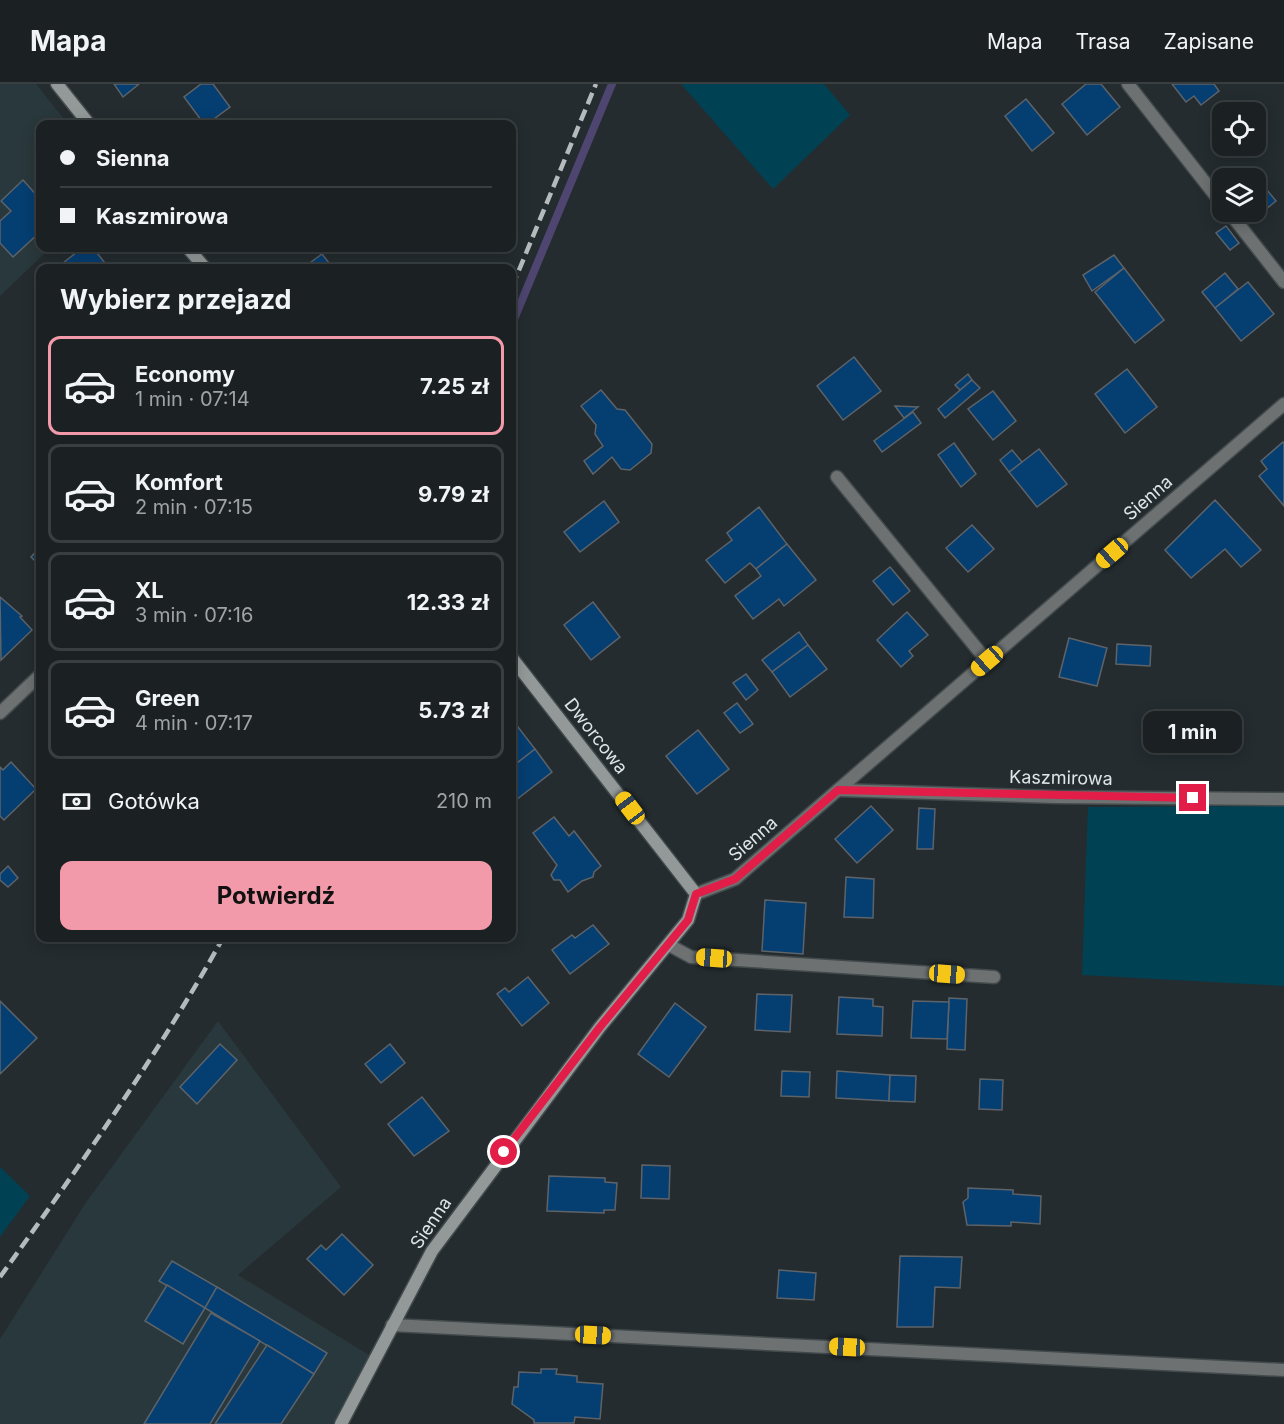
<!DOCTYPE html>
<html lang="pl">
<meta charset="utf-8">
<style>
:root{--surface:#1b2123;--page:#24292b;--text:#f1f3f6;--muted:#a0a3a6;--line:#393e41;--accent:#f39aaa}
body{margin:0;font-family:Inter,sans-serif;background:var(--page);color:var(--text);height:100vh;display:flex;flex-direction:column;font-size:22px;white-space:nowrap}
*{box-sizing:border-box;margin:0}
p{font-size:20px;color:var(--muted)}
.icon{flex:none;width:33px;height:33px;fill:none;stroke:currentColor;stroke-width:2;stroke-linecap:round;stroke-linejoin:round}
.map{position:relative;flex:1;overflow:hidden}
.panel{position:absolute;left:36px;top:180px;width:480px;height:678px;display:flex;flex-direction:column;background:var(--surface);border-radius:12px;box-shadow:0 3px 15px #0003,0 0 0 2px var(--line)}
.panel>*{flex:none}
.banner{position:absolute;left:36px;top:36px;width:480px;height:132px;border-radius:12px;box-shadow:0 3px 15px #0003,0 0 0 2px var(--line);display:grid;align-content:center;height:132px;padding:0 24px;background:var(--surface)}
.controls{position:absolute;left:1212px;top:18px;display:grid;gap:12px}
.controls a{display:grid;place-items:center;width:54px;height:54px;border-radius:12px;background:var(--surface);box-shadow:0 3px 15px #0003,0 0 0 2px var(--line);font-size:30px}
.end{position:absolute;width:27px;height:27px;margin:-14px;border:8px solid #e11d48;background:#fff;box-shadow:0 0 0 3px #fff}
.from{border-radius:50%}
.bubble{position:absolute;height:42px;border-radius:12px;background:var(--surface);box-shadow:0 3px 15px #0003,0 0 0 2px var(--line);font-size:20px;font-weight:700;line-height:42px;text-align:center}
.car{position:absolute;width:18px;height:36px;margin:-18px -9px;border-radius:8px;box-shadow:0 0 4px 2px #0007;background:linear-gradient(#f5c518 24%,#345 0 40%,#f5c518 0 76%,#345 0 86%,#f5c518 0)}
.banner b{display:flex;align-items:center;gap:21px;height:57px;font-size:22px}
.banner b+b{border-top:2px solid var(--line)}
.banner i{width:15px;height:15px;background:var(--text)}
ul{padding:0;list-style:none}
li{display:flex;align-items:center;gap:18px;height:99px;margin:0 12px 9px;padding:0 12px;border:3px solid var(--line);border-radius:12px}
li div{flex:1}
li b{display:block;font-size:22px}
li em{font-style:normal;font-weight:700}
li.active{border-color:var(--accent)}
li>.icon{width:54px;height:54px;stroke-width:1.5}
h2{padding:0 24px;font-size:27px;line-height:72px}
.pay{display:flex;align-items:center;gap:15px;height:66px;padding:0 24px;font-size:22px}
.pay p{margin-inline-start:auto}
.action{display:flex;gap:12px;margin-top:auto;padding:12px 24px}
.action a{flex:1;height:69px;border-radius:12px;background:var(--accent);color:#111;font-size:24px;font-weight:700;line-height:69px;text-align:center}
header{display:flex;align-items:center;gap:36px;box-sizing:border-box;height:84px;padding:0 30px;background:var(--surface);border-bottom:2px solid var(--line)}
header strong{font-size:28px}
nav{display:flex;gap:33px;margin-inline-start:auto;font-size:21px}
.map>svg:first-child{display:block}
</style>
<header>
<strong>Mapa</strong>
<nav><a>Mapa</a><a>Trasa</a><a>Zapisane</a></nav>
</header>
<div class="map">
<svg width="1284" height="1340" viewBox="0 0 1284 1340">
<rect width="100%" height="100%" fill="#242c2f"/>
<g fill="#29383c">
<polygon points="0,0 36,0 68,40 40,40 40,164 50,164 0,212"/>
<polygon points="218,937 341,1103 238,1191 374,1274 341,1340 0,1340 0,1255 85,1120"/>
</g>
<g fill="#004254">
<polygon points="681,0 824,0 850,31 773,105"/>
<polygon points="1284,722 1284,902 1082,891 1088,723"/>
<polygon points="0,1083 30,1112 0,1153"/>
</g>
<g fill="none" stroke-linecap="round" stroke-linejoin="round">
<polyline stroke="#4e4570" stroke-width="8" points="512,240 612,0"/>
</g>
<g fill="#053e71" stroke="#5d6369" stroke-width="1.5">
<polygon points="114,0 139,0 123,13"/>
<polygon points="201,0 213,0 230,23 207,40 204,40 184,13"/>
<polygon points="1086,0 1101,0 1120,23 1087,51 1062,20"/>
<polygon points="1172,0 1214,0 1219,7 1201,21 1194,12 1186,18"/>
<polygon points="1026,15 1054,49 1032,67 1005,32"/>
<polygon points="1258,95 1276,117 1260,130 1256,125 1256,97"/>
<polygon points="23,96 40,115 40,148 13,173 0,159 0,137 11,127 1,117"/>
<polygon points="1226,142 1239,159 1230,166 1216,149"/>
<polygon points="82,164 93,164 109,184 67,184 63,179"/>
<polygon points="322,170 333,184 303,184"/>
<polygon points="1114,171 1124,184 1092,207 1083,191"/>
<polygon points="1124,184 1164,236 1135,259 1095,208"/>
<polygon points="1225,189 1238,205 1215,224 1202,208"/>
<polygon points="1248,198 1274,230 1241,257 1215,224"/>
<polygon points="854,273 881,307 843,336 817,302"/>
<polygon points="1127,285 1157,323 1125,349 1095,310"/>
<polygon points="968,290 972,296 960,306 955,301"/>
<polygon points="972,296 980,304 945,334 938,325"/>
<polygon points="601,306 617,325 625,326 652,360 651,369 630,386 621,385 612,373 593,390 584,377 603,362 595,350 596,341 581,322"/>
<polygon points="993,307 1016,337 993,356 968,325"/>
<polygon points="895,322 918,323 904,334"/>
<polygon points="913,328 921,339 882,368 874,357"/>
<polygon points="1283,358 1284,360 1284,422 1259,392 1267,385 1261,377"/>
<polygon points="954,359 976,390 961,403 938,371"/>
<polygon points="1039,365 1067,400 1037,423 1009,388"/>
<polygon points="1012,366 1022,378 1009,388 1000,376"/>
<polygon points="1215,416 1261,466 1241,483 1225,465 1191,494 1165,466"/>
<polygon points="604,417 619,438 580,468 564,448"/>
<polygon points="759,423 787,460 756,485 750,479 725,499 706,476 732,456 727,449"/>
<polygon points="972,441 994,465 968,488 946,464"/>
<polygon points="787,460 816,496 784,522 779,515 753,535 735,512 761,492 756,485"/>
<polygon points="40,463 40,482 31,473"/>
<polygon points="890,483 910,507 893,521 873,497"/>
<polygon points="0,513 22,532 20,533 32,546 1,576"/>
<polygon points="593,518 620,553 591,576 564,541"/>
<polygon points="907,528 928,551 909,567 913,572 901,583 877,556"/>
<polygon points="799,548 808,561 772,588 762,576"/>
<polygon points="1069,554 1107,564 1097,602 1059,593"/>
<polygon points="1117,560 1151,562 1150,582 1116,580"/>
<polygon points="808,561 827,585 790,613 772,588"/>
<polygon points="746,590 758,606 746,616 733,599"/>
<polygon points="737,619 753,640 740,649 724,629"/>
<polygon points="518,643 535,665 512,683 512,648"/>
<polygon points="698,646 729,685 697,710 666,672"/>
<polygon points="535,665 552,688 516,716 512,710 512,683"/>
<polygon points="11,678 36,705 4,736 0,732 0,683 3,686"/>
<polygon points="871,722 893,746 857,779 835,755"/>
<polygon points="919,724 935,725 933,765 917,765"/>
<polygon points="554,733 569,752 574,747 601,782 594,788 593,793 582,797 568,808 560,796 554,796 551,791 557,781 533,749"/>
<polygon points="8,782 18,794 8,803 0,796 0,790"/>
<polygon points="846,793 874,795 873,834 844,833"/>
<polygon points="765,816 806,819 803,870 762,867"/>
<polygon points="593,841 609,860 570,890 552,866 572,851 575,854"/>
<polygon points="528,893 549,919 522,942 497,910 505,904 509,908"/>
<polygon points="757,910 792,911 790,948 755,946"/>
<polygon points="839,913 873,915 873,922 883,923 882,952 837,950"/>
<polygon points="949,914 967,915 965,966 947,965"/>
<polygon points="0,917 37,954 0,990"/>
<polygon points="913,917 949,918 947,955 911,954"/>
<polygon points="675,919 706,943 669,993 638,970"/>
<polygon points="220,960 237,976 197,1020 180,1003"/>
<polygon points="390,960 405,979 381,999 365,980"/>
<polygon points="782,987 810,988 809,1013 781,1012"/>
<polygon points="837,987 890,991 889,1017 836,1014"/>
<polygon points="890,991 916,992 915,1018 889,1017"/>
<polygon points="980,995 1003,996 1002,1026 979,1025"/>
<polygon points="422,1013 449,1047 414,1072 388,1040"/>
<polygon points="642,1081 670,1082 669,1115 641,1114"/>
<polygon points="549,1092 605,1094 605,1098 617,1099 615,1126 604,1126 604,1129 547,1127"/>
<polygon points="968,1104 1013,1106 1013,1110 1041,1112 1040,1140 1011,1138 1011,1142 967,1141 963,1118 968,1114"/>
<polygon points="342,1150 373,1181 344,1211 307,1175 321,1161 326,1166"/>
<polygon points="900,1172 962,1173 960,1204 935,1203 933,1243 897,1243"/>
<polygon points="172,1177 217,1203 205,1224 159,1197"/>
<polygon points="779,1186 816,1189 814,1216 777,1214"/>
<polygon points="167,1201 205,1224 183,1260 145,1237"/>
<polygon points="217,1203 327,1269 314,1290 205,1224"/>
<polygon points="211,1229 260,1257 210,1340 144,1340"/>
<polygon points="267,1261 314,1290 281,1340 215,1340"/>
<polygon points="541,1285 557,1285 556,1290 577,1292 577,1298 603,1300 600,1335 575,1333 574,1339 534,1339 534,1336 512,1320 514,1303 518,1303 519,1288 541,1289"/>
</g>
<g fill="none" stroke-linecap="round" stroke-linejoin="round">
<g stroke="#424a4c" stroke-width="15">
<g id="lane">
<polyline points="837,393 987,577"/>
<polyline points="669,861 691,873 994,893"/>
<polyline points="392,1241 1284,1286"/>
</g>
</g>
<g stroke="#424a4c" stroke-width="15">
<g id="street">
<polyline points="1128,0 1222,120"/>
<polyline points="1229,128 1284,198"/>
<polyline points="0,629 40,591"/>
<polyline points="838,706 1056,713 1284,715"/>
<polyline points="696,810 735,795 1284,320"/>
</g>
</g>
<g stroke="#424a4c" stroke-width="15">
<g id="secondary">
<polyline points="57,0 89,40"/>
<polyline points="188,164 205,184"/>
<polyline points="341,1340 432,1167 600,943 688,836 696,810 512,574"/>
</g>
</g>
<use href="#lane" stroke="#6d7171" stroke-width="12"/>
<use href="#street" stroke="#6d7171" stroke-width="12"/>
<use href="#secondary" stroke="#939999" stroke-width="12"/>
<g stroke="#b5bbbd" stroke-width="4.5" stroke-dasharray="12 6" stroke-linecap="butt">
<polyline points="512,203 596,0"/>
<path d="M0 1193C79 1083 157 972 223 854"/>
</g>
</g>
<g fill="none" stroke-linecap="round" stroke-linejoin="round">
<polyline stroke="#e11d48" stroke-width="8" points="504,1068 600,943 688,836 696,810 735,795 838,706 1193,714"/>
</g>
<g text-anchor="middle" stroke-width="4.5" stroke-linejoin="round" paint-order="stroke">
<g font-size="18" fill="#e0e5e7" stroke="#242c2f">
<text transform="translate(1148 414) rotate(-41)" y="6">Sienna</text>
<text transform="translate(596 652) rotate(52)" y="6">Dworcowa</text>
<text transform="translate(1061 694) rotate(1)" y="6">Kaszmirowa</text>
<text transform="translate(753 755) rotate(-41)" y="6">Sienna</text>
<text transform="translate(431 1139) rotate(-56)" y="6">Sienna</text>
</g>
</g>
</svg>
<div class="controls">
<a><svg class="icon" aria-label="locate" viewBox="0 0 24 24"><circle cx="12" cy="12" r="6"/><path d="M12 2v4M12 18v4M2 12h4M18 12h4"/></svg></a>
<a><svg class="icon" aria-label="layers" viewBox="0 0 24 24"><path d="M12 4l9 5-9 5-9-5zM3 14l9 5 9-5"/></svg></a>
</div>
<i class="end from" style="left:504px;top:1068px"></i>
<i class="end" style="left:1193px;top:714px"></i>
<div class="bubble" style="left:1143px;top:627px;width:99px">1 min</div>
<i class="car" style="left:1112px;top:469px;rotate:229deg"></i>
<i class="car" style="left:987px;top:577px;rotate:229deg"></i>
<i class="car" style="left:630px;top:724px;rotate:323deg"></i>
<i class="car" style="left:714px;top:874px;rotate:274deg"></i>
<i class="car" style="left:947px;top:890px;rotate:94deg"></i>
<i class="car" style="left:593px;top:1251px;rotate:93deg"></i>
<i class="car" style="left:847px;top:1263px;rotate:273deg"></i>
<div class="banner">
<b><i class="from"></i>Sienna</b>
<b><i></i>Kaszmirowa</b>
</div>
<section class="panel">
<h2>Wybierz przejazd</h2>
<ul>
<li class="active"><svg class="icon" aria-label="car" viewBox="0 0 24 24"><path d="M5 17H2v-5l4-1 3-4h7l3 4 3 1v5h-3M9 17h6M6 11h13"/><circle cx="7" cy="17" r="2"/><circle cx="17" cy="17" r="2"/></svg><div><b>Economy</b><p>1 min · 07:14</p></div><em>7.25 zł</em></li>
<li><svg class="icon" aria-label="car" viewBox="0 0 24 24"><path d="M5 17H2v-5l4-1 3-4h7l3 4 3 1v5h-3M9 17h6M6 11h13"/><circle cx="7" cy="17" r="2"/><circle cx="17" cy="17" r="2"/></svg><div><b>Komfort</b><p>2 min · 07:15</p></div><em>9.79 zł</em></li>
<li><svg class="icon" aria-label="car" viewBox="0 0 24 24"><path d="M5 17H2v-5l4-1 3-4h7l3 4 3 1v5h-3M9 17h6M6 11h13"/><circle cx="7" cy="17" r="2"/><circle cx="17" cy="17" r="2"/></svg><div><b>XL</b><p>3 min · 07:16</p></div><em>12.33 zł</em></li>
<li><svg class="icon" aria-label="car" viewBox="0 0 24 24"><path d="M5 17H2v-5l4-1 3-4h7l3 4 3 1v5h-3M9 17h6M6 11h13"/><circle cx="7" cy="17" r="2"/><circle cx="17" cy="17" r="2"/></svg><div><b>Green</b><p>4 min · 07:17</p></div><em>5.73 zł</em></li>
</ul>
<div class="pay"><svg class="icon" aria-label="cash" viewBox="0 0 24 24"><path d="M3 7h18v10H3z"/><circle cx="12" cy="12" r="2"/></svg>Gotówka<p>210 m</p></div>
<div class="action"><a>Potwierdź</a></div>
</section>
</div>
